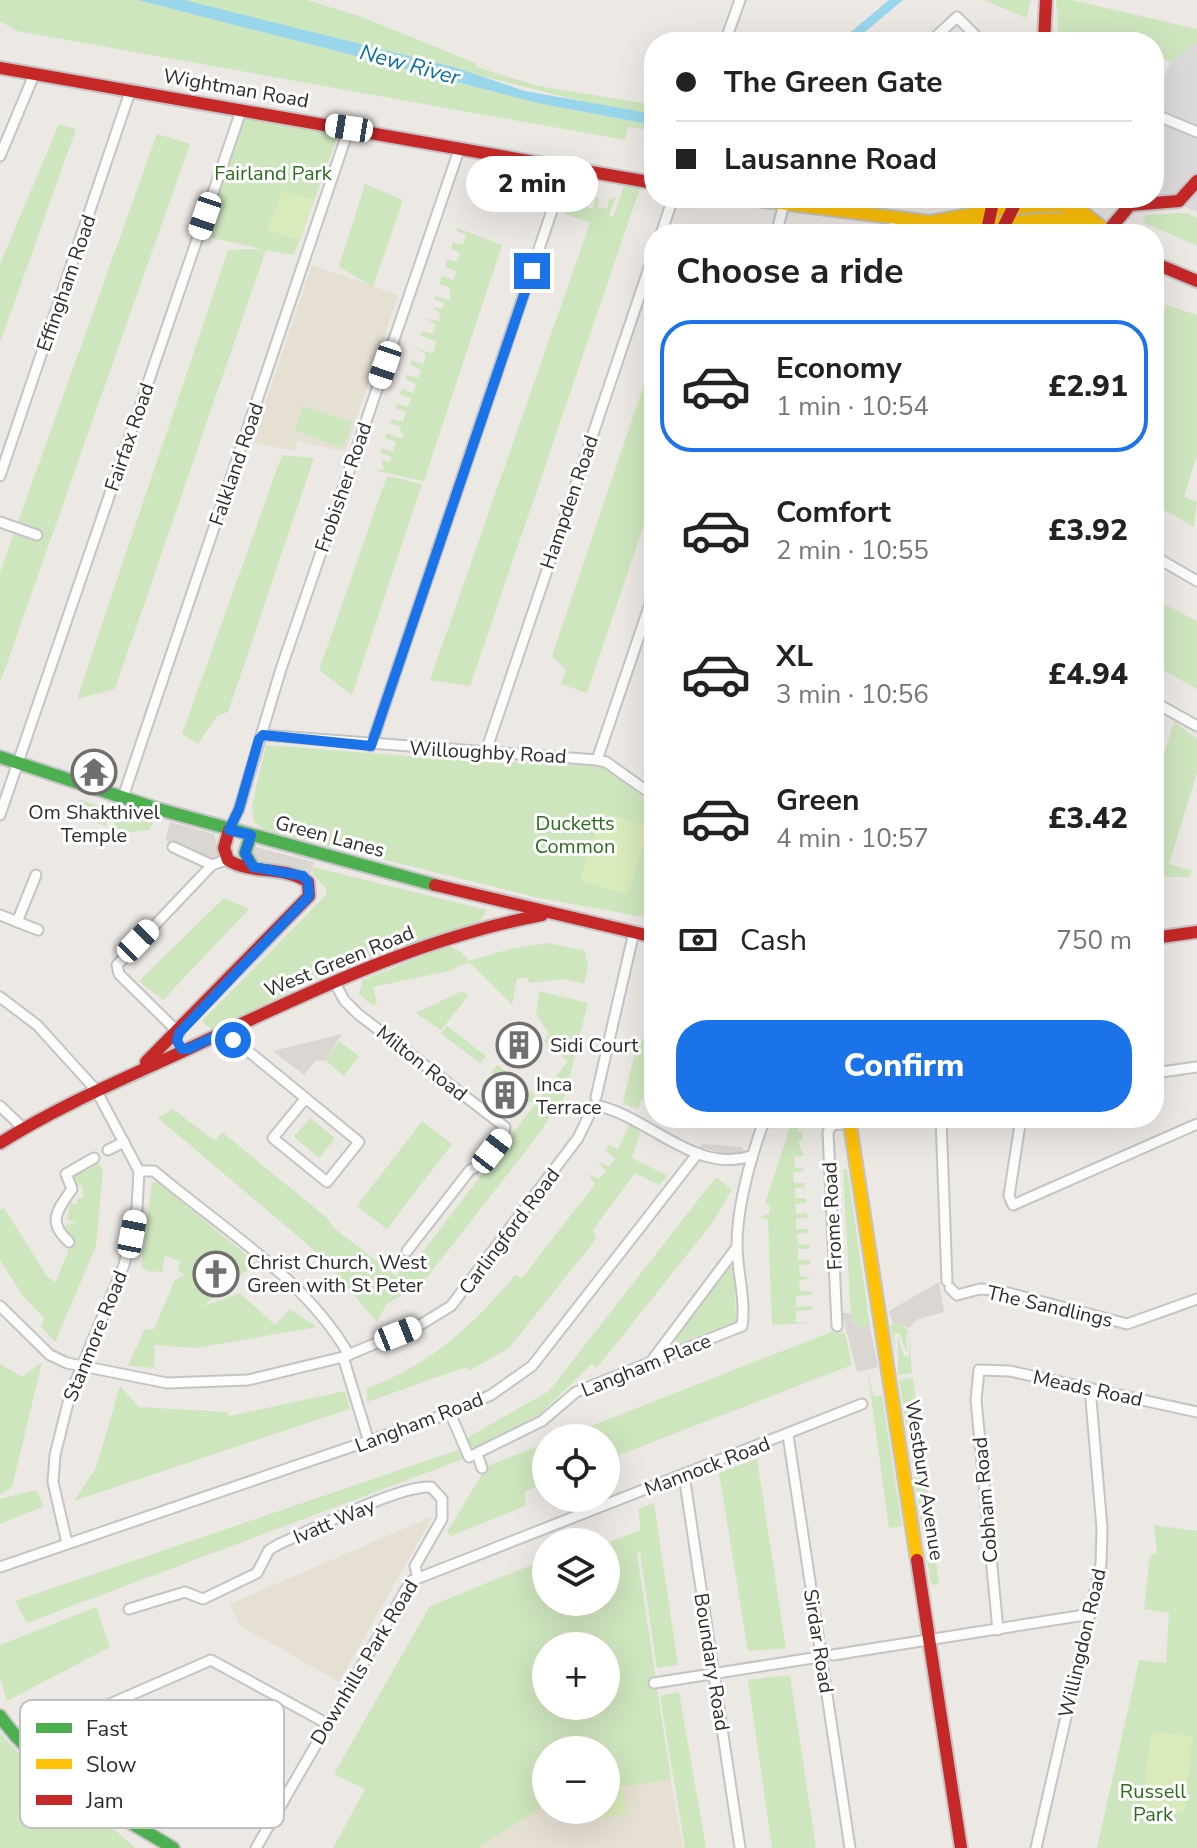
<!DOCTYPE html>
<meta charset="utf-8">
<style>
:root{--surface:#fff;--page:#f2f2f2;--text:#222;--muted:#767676;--line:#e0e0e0;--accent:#1a73e8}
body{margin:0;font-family:"Nunito Sans",sans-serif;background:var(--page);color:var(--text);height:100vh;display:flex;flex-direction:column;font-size:30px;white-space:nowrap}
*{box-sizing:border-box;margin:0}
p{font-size:26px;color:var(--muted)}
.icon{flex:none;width:44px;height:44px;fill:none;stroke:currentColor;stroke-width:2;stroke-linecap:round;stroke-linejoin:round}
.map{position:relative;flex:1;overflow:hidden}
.details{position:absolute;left:644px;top:224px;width:520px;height:904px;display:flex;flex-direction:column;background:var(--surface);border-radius:32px;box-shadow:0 8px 32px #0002}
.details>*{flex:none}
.banner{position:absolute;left:644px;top:32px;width:520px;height:176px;border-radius:32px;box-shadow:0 8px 32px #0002;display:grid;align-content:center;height:176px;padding:0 32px;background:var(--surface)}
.buttons{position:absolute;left:532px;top:1424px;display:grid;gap:16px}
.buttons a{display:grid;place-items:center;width:88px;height:88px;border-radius:50%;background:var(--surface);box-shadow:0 8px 32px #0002;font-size:40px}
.end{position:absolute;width:36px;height:36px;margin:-18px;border:10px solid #1a73e8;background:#fff;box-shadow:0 0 0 4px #fff}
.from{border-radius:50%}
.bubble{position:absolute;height:56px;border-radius:28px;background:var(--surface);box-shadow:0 8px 32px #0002;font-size:26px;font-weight:800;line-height:56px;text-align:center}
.car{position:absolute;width:24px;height:48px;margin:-24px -12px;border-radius:10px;box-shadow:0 0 6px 2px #0007;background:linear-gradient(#fff 24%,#345 0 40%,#fff 0 76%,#345 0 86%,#fff 0)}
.banner b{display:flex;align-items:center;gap:28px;height:76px;font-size:30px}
.banner b+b{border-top:2px solid var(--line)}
.banner i{width:20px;height:20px;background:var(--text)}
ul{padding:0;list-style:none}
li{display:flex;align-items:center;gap:24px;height:132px;margin:0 16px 12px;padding:0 16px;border:4px solid transparent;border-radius:32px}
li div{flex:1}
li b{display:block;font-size:30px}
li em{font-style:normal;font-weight:800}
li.selected{border-color:var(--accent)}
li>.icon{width:72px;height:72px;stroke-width:1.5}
h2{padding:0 32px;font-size:36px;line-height:96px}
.pay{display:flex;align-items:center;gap:20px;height:88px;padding:0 32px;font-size:30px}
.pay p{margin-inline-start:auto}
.cta{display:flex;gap:16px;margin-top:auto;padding:16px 32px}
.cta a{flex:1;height:92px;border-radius:32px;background:var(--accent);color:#fff;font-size:32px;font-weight:800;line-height:92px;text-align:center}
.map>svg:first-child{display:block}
</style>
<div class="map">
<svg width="1197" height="1848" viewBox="0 0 1197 1848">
<rect width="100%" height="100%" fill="#ece8e4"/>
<polygon fill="#dcd9db" points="1197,42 1197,212 1154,192 1154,96 1171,62"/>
<g fill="#e6e0d3">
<polygon points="312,265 398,295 345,452 298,441 294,451 252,442"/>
<polygon points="433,1516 339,1682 239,1625 230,1604"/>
<polygon points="671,1780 683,1848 477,1848 546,1805 546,1810 606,1810 606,1789"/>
</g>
<g fill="#cee6be" fill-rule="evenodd">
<polygon points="0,0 138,0 543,104 654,125 654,131 628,127 625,140 17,31 0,21"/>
<polygon points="183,0 307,0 362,17 475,63 477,67 538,86 654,105 654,115 600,106"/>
<polygon points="984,0 1031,0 1026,18"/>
<polygon points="1056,0 1072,0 1197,29 1197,42 1171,62 1154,55 1154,42 1059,42"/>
<polygon points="243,113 339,133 294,255 266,250 115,689 77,699 228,250 261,249 204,236"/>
<polygon points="59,124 76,129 0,343 0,264"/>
<polygon points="157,134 190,144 0,683 0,572"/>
<polygon points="365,184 403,200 373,287 339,267"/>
<polygon points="624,186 640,188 470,686 430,680 590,223 565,214 568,196 588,200 587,207 593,209 595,197 599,198 598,207 607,209 609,200 616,197 609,215 613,217"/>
<polygon points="1187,213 1197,218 1197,246 1142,222 1146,215"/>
<polygon points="457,228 502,245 424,481 377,471 384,469 381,459 390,462 391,457 380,453 382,448 393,452 396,442 385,438 387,433 402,439 404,434 400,432 401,427 390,423 392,419 403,422 406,412 395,408 397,404 408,407 411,398 400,394 402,389 413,393 416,384 405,379 407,375 418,378 421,370 410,365 412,360 423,364 426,355 416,348 433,354 436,342 420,335 422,331 433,334 436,325 426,318 438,321 441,314 432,307 442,309 444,303 434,299 435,296 451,301 449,287 439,284 442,276 453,280 457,271 445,267 447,259 457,262 460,253 451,249 453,242 463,245 466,235 457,231"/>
<polygon points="1166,305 1197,315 1197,455 1184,497 1197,502 1194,527 1154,504 1154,346"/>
<polygon points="654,355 654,495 587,693 561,684 566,670 552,656"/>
<polygon points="303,406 352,422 343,448 295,431"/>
<polygon points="282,455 314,458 228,712 217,716 198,744 182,734"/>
<polygon points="387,476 422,484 352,695 319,670"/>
<polygon points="1164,604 1197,621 1197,689 1154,665 1154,609 1160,612"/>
<polygon points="1174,721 1197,739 1197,772 1169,864 1192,871 1189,877 1154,877 1154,786"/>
<polygon points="266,745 445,759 602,766 654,805 654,919 535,897 265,830 254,822 252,806"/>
<polygon points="81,800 111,810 105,826 75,814 76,803"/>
<polygon points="121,815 153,823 149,830 132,832 112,828"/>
<polygon points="313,867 487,910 481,920 329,972 212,1030 202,1021 326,895 326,888 312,873"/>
<polygon points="224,898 249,909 163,1000 139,981"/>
<polygon points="548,943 585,951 588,967 584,984 564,979 530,983 527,978 517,978 512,1005 469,962 449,971 373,987 377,1003 373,1005 359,994 363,980 448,946 460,951 469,961 510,949"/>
<polygon points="462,991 468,996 441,1030 416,1013"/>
<polygon points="539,991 588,1003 563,1103 558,1103 542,1130 425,1280 386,1305 377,1322 339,1278 335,1268 158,1118 173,1109 215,1141 222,1132 327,1218 334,1228 396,1276 408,1262 412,1266 568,1061 544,1041 549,1034 536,1015"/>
<polygon points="447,1026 486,1056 480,1063 441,1034"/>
<polygon points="638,1039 654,1043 654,1093 650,1103 641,1100 638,1109 623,1103"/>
<polygon points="339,1041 359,1056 344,1076 325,1060"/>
<polygon points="497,1065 536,1096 530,1103 491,1073"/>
<polygon points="310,1118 335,1138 319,1158 294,1137"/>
<polygon points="793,1118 801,1118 797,1132 802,1131 803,1140 798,1141 804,1156 794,1157 795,1168 804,1168 804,1171 793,1172 794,1183 805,1183 805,1187 795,1188 795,1198 806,1198 806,1203 795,1204 796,1214 807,1213 807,1218 796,1218 796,1229 808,1229 808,1233 797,1234 798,1245 809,1244 809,1249 798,1249 798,1260 810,1260 810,1264 799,1265 800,1276 811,1278 799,1281 800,1291 811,1291 812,1295 796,1296 796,1307 812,1306 812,1310 797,1311 795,1322 813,1323 772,1325 768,1220 760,1217 769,1214 770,1207 765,1203"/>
<path d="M620 1119 637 1127 640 1133 632 1158 668 1176 659 1185 635 1173 593 1230 596 1239 509 1348 469 1371 466 1367 367 1402V1388C428 1367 475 1324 515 1275L522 1278 595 1184 588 1174 599 1179 606 1171 597 1161 609 1167 615 1158 605 1150 608 1145 618 1149 629 1126Z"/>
<polygon points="422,1121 452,1144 387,1229 357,1206"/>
<polygon points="96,1161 103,1170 96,1246 55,1342 41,1327 44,1318 23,1296 0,1260 0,1210 4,1208 48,1278 56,1282 73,1238 63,1232 64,1226 76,1222 67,1220 70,1203 77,1204 77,1199 84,1198 82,1185 75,1186 70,1176"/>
<polygon points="843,1169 847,1169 849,1180 870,1326 860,1327 851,1320"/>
<polygon points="716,1177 732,1190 713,1222 597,1368 592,1364 540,1414 475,1449 465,1439 549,1391"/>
<polygon points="157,1182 256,1263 203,1306 240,1293 275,1325 290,1309 317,1327 196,1348 155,1345 154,1368 128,1366 144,1330 154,1329 175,1280 185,1275 178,1271 180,1261 165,1256 162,1272 148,1271 141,1266 152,1183"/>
<polygon points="729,1267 734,1267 736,1322 677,1344 675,1336"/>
<polygon points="900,1323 909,1332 906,1333 907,1353 899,1333 894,1334 895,1355 890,1325"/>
<polygon points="831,1332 845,1334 852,1365 606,1460 606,1438 560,1438"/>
<polygon points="898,1336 904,1357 909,1356 909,1336 912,1373 898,1375"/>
<polygon points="42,1362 12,1487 0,1495 0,1364 22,1377"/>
<polygon points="868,1374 874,1397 882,1395 902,1526 889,1528"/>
<polygon points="913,1378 939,1584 931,1585 899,1380"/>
<polygon points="120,1386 139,1407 226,1412 230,1416 345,1391 350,1409 74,1501 96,1468"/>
<polygon points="546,1443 546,1483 525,1491 525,1506 451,1536 447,1532 487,1466"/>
<polygon points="461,1449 463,1459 27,1623 15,1601"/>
<polygon points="757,1459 786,1648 748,1651 719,1473"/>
<polygon points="36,1490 44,1506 0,1524 0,1499"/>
<path d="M654 1503 678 1665 657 1668 640 1552 637 1554 671 1780 606 1789V1750H546V1805L477 1848H333L365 1789 334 1774 430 1606 546 1559V1602H606V1543L641 1530 638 1509ZM546 1646H606V1706H546Z"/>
<polygon points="1154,1525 1197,1531 1197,1848 1097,1848 1139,1660 1166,1663 1169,1613 1144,1609 1150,1555 1157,1553"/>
<polygon points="96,1607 110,1647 7,1701 0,1677 0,1645"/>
<polygon points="790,1675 816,1848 772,1848 748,1680"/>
<polygon points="679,1692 706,1848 685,1848 660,1696"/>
<polygon points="0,1733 34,1770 92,1809 135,1848 0,1848"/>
</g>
<g fill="#d9eabb">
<polygon points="283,190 314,200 299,240 267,230"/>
<polygon points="601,812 649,827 628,895 580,880"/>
<polygon points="1151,1732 1193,1736 1184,1813 1142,1808"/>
<polygon points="623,1788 627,1814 589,1820 587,1810 606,1810 606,1790"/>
</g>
<g fill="#dad6d2">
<polygon points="170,822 214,834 221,860 216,861 165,840"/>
<polygon points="251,846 314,862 310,877 258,864"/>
<polygon points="342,1034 325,1060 315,1061 304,1075 273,1051"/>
<polygon points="703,1144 742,1147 744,1151 727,1154 700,1147"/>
<polygon points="939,1282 944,1312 918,1319 908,1328 900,1323 893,1324 889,1311"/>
<polygon points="842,1313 852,1313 851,1321 860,1327 870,1326 878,1367 857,1372"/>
</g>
<g fill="#99d6ec">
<polygon points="138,0 184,0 457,68 525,91 654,114 654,125 542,104"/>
<polygon points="889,0 903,0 853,42 839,42"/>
</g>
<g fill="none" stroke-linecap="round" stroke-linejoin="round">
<g stroke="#c5c4c5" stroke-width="13">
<g id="street">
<polyline points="725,42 740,0"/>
<polyline points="930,42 957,17 982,42"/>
<polyline points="1154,114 1197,132"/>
<polyline points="0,156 34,75"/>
<polyline points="661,234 673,198"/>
<polyline points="776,234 784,204"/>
<polyline points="891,234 896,219"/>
<polyline points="0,476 131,89"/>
<polyline points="0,522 37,535"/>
<polyline points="1154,556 1197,581"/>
<polyline points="1154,702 1197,726"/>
<polyline points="263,735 597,760 606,762 654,796"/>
<polyline points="371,746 567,166"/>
<polyline points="486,751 654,253"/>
<polyline points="597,760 654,592"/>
<polyline points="122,800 349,128"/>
<polyline points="0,815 241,111"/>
<polyline points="229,830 239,809 281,669 459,150"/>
<polyline points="173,847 212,865"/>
<polyline points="0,915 38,930"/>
<polyline points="17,922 36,875"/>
<path d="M334 981 344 1000 358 1014 505 1127C504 1142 485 1165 470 1170L407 1251"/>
<polyline points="0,997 37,1025 96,1090 139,1171 137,1209 124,1265 70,1395 55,1455 53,1482 67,1543"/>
<polyline points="225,1032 359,1142 327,1182 273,1138 305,1099"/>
<polyline points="179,1033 119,974 117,965 212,865 226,860"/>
<polyline points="1154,1073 1197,1067"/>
<polyline points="596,1097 634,932"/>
<polyline points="0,1106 23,1128"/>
<polyline points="941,1118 947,1281"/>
<polyline points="1021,1118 1009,1196 1013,1205 1197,1124"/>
<polyline points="108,1150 124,1142"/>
<path d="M139 1171H154C220 1227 305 1278 349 1355"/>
<path d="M69 1242C46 1221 58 1210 72 1189L66 1174 94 1158"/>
<polyline points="950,1288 957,1295 980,1289 997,1290 1127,1324 1197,1299"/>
<path d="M0 1306 50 1355 67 1363 167 1383 248 1380 343 1357 420 1325 451 1306 578 1138 594 1105C647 1114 694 1175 751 1156"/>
<polyline points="837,1326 828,1132 832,1125 850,1123"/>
<polyline points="343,1357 369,1442"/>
<polyline points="653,1359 737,1247"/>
<path d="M450 1413 469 1457 542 1421 576 1392 742 1326C746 1299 737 1271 737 1245 737 1203 751 1157 765 1118"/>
<polyline points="788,1435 850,1848"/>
<polyline points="477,1454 482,1468"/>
<polyline points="684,1475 740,1848"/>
<polyline points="0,1567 450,1413 491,1395 532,1366 698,1153"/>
<path d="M129 1609 185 1592 203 1599 257 1573 269 1550 279 1544C312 1530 399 1485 431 1487L442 1499V1519L415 1566 418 1578"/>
<polyline points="998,1630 976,1400 979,1370 1010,1371 1197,1412"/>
<polyline points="833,1655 1091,1614"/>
<polyline points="654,1683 813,1658"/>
<polyline points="116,1702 123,1710 283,1802"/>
<polyline points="47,1769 75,1724 87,1714 211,1660 326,1723"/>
<polyline points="256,1848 411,1581 862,1404"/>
<polyline points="1036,1848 1101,1564 1102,1528 1090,1388"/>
</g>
</g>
<g stroke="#c5c4c5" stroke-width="16">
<g id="fast">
<polyline points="1058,198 1067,206"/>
<polyline points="957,227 966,234"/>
<polyline points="0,757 158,809 435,885"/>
<polyline points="251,835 245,853 253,867"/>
<path d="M0 1716C43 1777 111 1810 173 1848"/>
</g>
</g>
<g stroke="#c5c4c5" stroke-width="16">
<g id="slow">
<polyline points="741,198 930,222 1006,208 1057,205 1081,211 1111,234"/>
<polyline points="952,227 1049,219 1092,220"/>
<polyline points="849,1118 917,1560"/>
</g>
</g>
<g stroke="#c5c4c5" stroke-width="16">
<g id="jam">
<polyline points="1044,42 1046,0"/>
<polyline points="0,68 654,183"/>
<polyline points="1108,231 1130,205 1179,201 1197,181"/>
<polyline points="986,234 994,198"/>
<polyline points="1000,234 1018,198"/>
<polyline points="1154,263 1197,281"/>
<polyline points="435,885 654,937"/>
<polyline points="1154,938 1197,932"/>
<path d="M146 1062 309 896 308 882C283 865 252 875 228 860L224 848 229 830"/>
<path d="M0 1143C60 1105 126 1078 190 1048 305 994 416 939 542 915"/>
<polyline points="917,1560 961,1848"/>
</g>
</g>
<use href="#street" stroke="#fcfcfb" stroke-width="9"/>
<use href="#fast" stroke="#4caf50" stroke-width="12"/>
<use href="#slow" stroke="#ffc107" stroke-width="12"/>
<use href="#jam" stroke="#c62828" stroke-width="12"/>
</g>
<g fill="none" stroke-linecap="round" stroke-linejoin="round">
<polyline stroke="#1a73e8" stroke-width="10" points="233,1040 225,1032 188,1049 182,1049 177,1041 179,1033 309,896 308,882 303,876 253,867 245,853 251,835 229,830 239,809 259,739 263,735 371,746 532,271"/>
</g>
<defs>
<g id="temple-ring" transform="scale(2.3)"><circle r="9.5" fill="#fff" stroke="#706f6e" stroke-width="1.5"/><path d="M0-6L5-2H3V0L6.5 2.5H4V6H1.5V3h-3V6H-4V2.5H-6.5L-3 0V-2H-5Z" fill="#706f6e"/></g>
<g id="building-ring" transform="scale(2.3)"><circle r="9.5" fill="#fff" stroke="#706f6e" stroke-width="1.5"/><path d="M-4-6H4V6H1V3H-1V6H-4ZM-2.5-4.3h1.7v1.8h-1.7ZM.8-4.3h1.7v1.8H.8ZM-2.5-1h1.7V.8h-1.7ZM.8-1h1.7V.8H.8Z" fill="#706f6e"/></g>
<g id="church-ring" transform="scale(2.3)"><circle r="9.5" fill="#fff" stroke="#706f6e" stroke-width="1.5"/><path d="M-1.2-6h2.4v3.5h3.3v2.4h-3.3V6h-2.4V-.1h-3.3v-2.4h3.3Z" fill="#706f6e"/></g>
</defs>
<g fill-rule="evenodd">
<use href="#temple-ring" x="94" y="772"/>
<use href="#building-ring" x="519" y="1045"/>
<use href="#building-ring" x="505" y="1095"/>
<use href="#church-ring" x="216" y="1274"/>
</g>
<g text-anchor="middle" stroke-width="6" stroke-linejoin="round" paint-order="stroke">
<g font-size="20" fill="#2e2e2e" stroke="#fff">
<text transform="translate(236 88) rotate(10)" y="7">Wightman Road</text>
<text transform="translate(66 283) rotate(-71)" y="7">Effingham Road</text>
<text transform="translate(129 437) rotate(-71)" y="7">Fairfax Road</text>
<text transform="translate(236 464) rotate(-71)" y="7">Falkland Road</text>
<text transform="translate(343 487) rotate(-71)" y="7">Frobisher Road</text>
<text transform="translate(569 502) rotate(-71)" y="7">Hampden Road</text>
<text transform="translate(488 752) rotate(3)" y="7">Willoughby Road</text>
<text transform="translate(330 836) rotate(15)" y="7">Green Lanes</text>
<text transform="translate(339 961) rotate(-22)" y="7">West Green Road</text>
<text transform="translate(422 1063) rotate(38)" y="7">Milton Road</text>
<text transform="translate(832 1216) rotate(-93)" y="7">Frome Road</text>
<text transform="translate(509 1231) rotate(-53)" y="7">Carlingford Road</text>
<text transform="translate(1050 1306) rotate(13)" y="7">The Sandlings</text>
<text transform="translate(95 1336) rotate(-68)" y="7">Stanmore Road</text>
<text transform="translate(646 1365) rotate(-22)" y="7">Langham Place</text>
<text transform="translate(1088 1388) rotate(12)" y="7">Meads Road</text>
<text transform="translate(419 1422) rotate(-21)" y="7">Langham Road</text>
<text transform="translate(707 1466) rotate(-21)" y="7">Mannock Road</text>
<text transform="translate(925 1480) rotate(81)" y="7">Westbury Avenue</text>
<text transform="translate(985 1500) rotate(-95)" y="7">Cobham Road</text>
<text transform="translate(334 1521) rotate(-23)" y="7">Ivatt Way</text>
<text transform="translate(819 1641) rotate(81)" y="7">Sirdar Road</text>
<text transform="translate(1082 1643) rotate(-77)" y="7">Willingdon Road</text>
<text transform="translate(364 1662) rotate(-59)" y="7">Downhills Park Road</text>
<text transform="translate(712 1662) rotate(81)" y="7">Boundary Road</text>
</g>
<g font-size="20" fill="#2c6e1b" stroke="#fff">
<text x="273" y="180">Fairland Park</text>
<text x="575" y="830">Ducketts<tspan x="575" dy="23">Common</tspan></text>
<text x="1153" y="1798">Russell<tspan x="1153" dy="23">Park</tspan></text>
</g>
<g font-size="20" fill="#2e2e2e" stroke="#fff" text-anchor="start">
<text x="94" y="819" text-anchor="middle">Om Shakthivel<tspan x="94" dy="23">Temple</tspan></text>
<text x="550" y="1052">Sidi Court</text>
<text x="536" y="1091">Inca<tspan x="536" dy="23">Terrace</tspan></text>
<text x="247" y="1269">Christ Church, West<tspan x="247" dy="23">Green with St Peter</tspan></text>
</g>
<g font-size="22" font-style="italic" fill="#0d6fa3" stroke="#fff">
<text transform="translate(410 64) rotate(15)" y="8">New River</text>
</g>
</g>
<rect x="20" y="1700" width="264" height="128" rx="12" fill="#fff" stroke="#c0c0c0" stroke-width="2"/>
<rect x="36" y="1723" width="36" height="10" fill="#4caf50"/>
<rect x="36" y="1759" width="36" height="10" fill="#ffc107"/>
<rect x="36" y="1795" width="36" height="10" fill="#c62828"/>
<g font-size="22" fill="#2e2e2e">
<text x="86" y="1736">Fast</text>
<text x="86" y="1772">Slow</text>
<text x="86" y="1808">Jam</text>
</g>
</svg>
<div class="buttons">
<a><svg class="icon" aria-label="locate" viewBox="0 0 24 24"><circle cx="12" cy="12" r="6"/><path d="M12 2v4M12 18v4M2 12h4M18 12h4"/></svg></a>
<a><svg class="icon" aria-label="layers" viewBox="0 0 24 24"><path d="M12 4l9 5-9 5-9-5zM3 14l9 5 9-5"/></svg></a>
<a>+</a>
<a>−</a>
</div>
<i class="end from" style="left:233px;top:1040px"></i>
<i class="end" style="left:532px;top:271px"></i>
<div class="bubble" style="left:466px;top:156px;width:132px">2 min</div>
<i class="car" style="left:349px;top:128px;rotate:279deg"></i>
<i class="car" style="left:205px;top:216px;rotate:199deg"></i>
<i class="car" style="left:385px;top:365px;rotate:199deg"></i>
<i class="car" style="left:138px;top:941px;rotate:44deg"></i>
<i class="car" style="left:492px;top:1151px;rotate:38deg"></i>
<i class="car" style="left:132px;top:1234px;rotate:11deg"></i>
<i class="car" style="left:398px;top:1334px;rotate:68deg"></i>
<div class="banner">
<b><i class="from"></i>The Green Gate</b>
<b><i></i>Lausanne Road</b>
</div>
<section class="details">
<h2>Choose a ride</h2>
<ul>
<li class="selected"><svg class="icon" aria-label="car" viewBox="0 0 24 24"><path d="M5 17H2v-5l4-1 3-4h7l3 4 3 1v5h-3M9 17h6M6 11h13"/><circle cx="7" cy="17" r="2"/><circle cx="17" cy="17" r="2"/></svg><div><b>Economy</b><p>1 min · 10:54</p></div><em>£2.91</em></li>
<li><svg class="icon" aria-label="car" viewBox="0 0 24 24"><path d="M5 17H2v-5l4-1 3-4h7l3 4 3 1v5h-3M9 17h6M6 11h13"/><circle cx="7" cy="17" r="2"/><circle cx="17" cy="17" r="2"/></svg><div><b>Comfort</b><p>2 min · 10:55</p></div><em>£3.92</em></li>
<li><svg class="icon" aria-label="car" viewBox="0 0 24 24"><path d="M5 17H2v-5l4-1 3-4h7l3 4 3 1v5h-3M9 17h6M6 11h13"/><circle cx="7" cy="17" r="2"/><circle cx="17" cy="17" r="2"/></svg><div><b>XL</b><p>3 min · 10:56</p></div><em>£4.94</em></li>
<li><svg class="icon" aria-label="car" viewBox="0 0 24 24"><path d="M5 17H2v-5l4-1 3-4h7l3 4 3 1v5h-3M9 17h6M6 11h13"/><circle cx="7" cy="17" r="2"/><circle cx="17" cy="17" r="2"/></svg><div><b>Green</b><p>4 min · 10:57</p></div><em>£3.42</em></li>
</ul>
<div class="pay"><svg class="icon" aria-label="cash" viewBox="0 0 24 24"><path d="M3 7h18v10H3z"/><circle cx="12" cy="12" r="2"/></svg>Cash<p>750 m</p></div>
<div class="cta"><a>Confirm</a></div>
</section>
</div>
